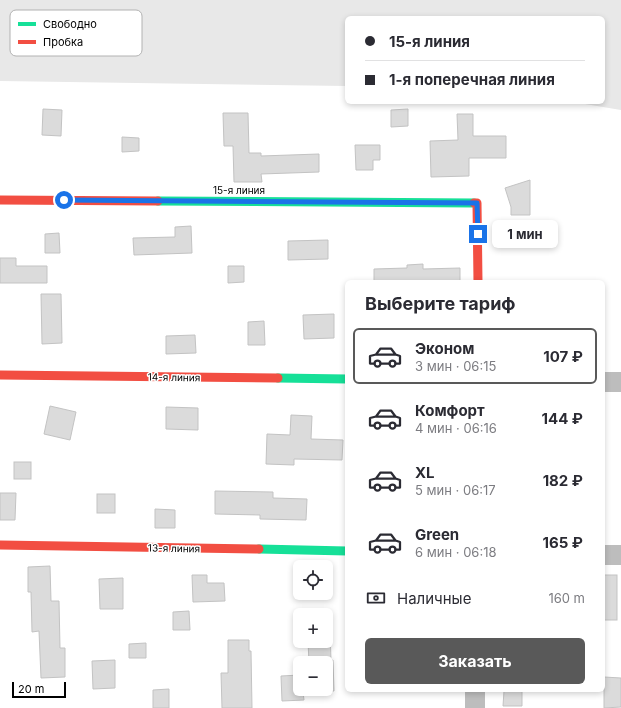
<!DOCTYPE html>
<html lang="ru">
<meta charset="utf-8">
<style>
:root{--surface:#fff;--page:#f2f2f3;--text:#2b2b33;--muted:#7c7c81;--line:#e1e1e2;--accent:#595959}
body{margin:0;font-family:Inter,sans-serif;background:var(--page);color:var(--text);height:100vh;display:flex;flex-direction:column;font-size:15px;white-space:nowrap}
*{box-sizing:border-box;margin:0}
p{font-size:13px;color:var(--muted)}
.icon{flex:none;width:22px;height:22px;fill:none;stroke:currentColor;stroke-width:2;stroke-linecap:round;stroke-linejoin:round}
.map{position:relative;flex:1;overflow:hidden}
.details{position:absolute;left:345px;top:280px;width:260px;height:412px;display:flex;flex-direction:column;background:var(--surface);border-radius:6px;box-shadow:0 2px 6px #0003}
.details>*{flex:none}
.guide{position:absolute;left:345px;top:16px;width:260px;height:88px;border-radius:6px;box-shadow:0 2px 6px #0003;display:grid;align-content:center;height:88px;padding:0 20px;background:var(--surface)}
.tools{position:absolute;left:293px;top:560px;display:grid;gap:8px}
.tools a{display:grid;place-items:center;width:40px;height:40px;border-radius:6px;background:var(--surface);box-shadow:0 2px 6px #0003;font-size:20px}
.scale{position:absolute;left:12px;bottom:10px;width:54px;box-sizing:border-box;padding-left:4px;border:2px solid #000;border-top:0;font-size:11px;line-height:14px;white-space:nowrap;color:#000;-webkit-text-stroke:3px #fff;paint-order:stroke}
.end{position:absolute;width:18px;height:18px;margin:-9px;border:5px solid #1a73e8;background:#fff;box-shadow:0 0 0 2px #fff}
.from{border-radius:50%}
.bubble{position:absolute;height:28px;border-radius:6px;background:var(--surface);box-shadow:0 2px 6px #0003;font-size:13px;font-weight:700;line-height:28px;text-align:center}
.guide b{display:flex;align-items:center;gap:14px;height:38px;font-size:15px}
.guide b+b{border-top:1px solid var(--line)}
.guide i{width:10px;height:10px;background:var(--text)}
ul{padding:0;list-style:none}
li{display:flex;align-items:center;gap:12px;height:56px;margin:0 8px 6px;padding:0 12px;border:2px solid transparent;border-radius:6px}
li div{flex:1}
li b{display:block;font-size:15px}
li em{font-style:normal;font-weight:700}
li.selected{border-color:var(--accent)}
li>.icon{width:36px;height:36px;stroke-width:1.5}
h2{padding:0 20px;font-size:18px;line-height:48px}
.pay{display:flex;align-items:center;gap:10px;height:44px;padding:0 20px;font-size:15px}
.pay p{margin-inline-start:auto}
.cta{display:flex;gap:8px;margin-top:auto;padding:8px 20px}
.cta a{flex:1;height:46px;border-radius:6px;background:var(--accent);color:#fff;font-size:16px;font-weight:700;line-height:46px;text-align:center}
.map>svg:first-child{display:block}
</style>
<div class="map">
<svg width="621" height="708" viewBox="0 0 621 708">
<rect width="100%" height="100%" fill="#fff"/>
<polygon fill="#e8e8e8" points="0,0 621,0 621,110 573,102 603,102 603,18 347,18 347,86 0,81"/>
<g fill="#dbdbdb" stroke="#c3c3c3">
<polygon points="43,109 62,110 61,136 42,135"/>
<polygon points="408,109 408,126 391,127 391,110"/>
<polygon points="223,113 248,113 249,153 261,153 261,156 319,154 319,172 261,174 262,182 234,182 233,146 224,146"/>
<polygon points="457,114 473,114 473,136 506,136 506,158 469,158 469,176 431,177 430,141 458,140"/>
<polygon points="122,137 139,138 139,151 122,152"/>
<polygon points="355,145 380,145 380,160 373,160 373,170 356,170"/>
<polygon points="530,180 530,215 511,215 511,207 505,188"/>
<polygon points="191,226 192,253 134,255 133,238 175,237 175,227"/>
<polygon points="59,233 60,253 45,253 45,234"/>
<polygon points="328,240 328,259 288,260 288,241"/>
<polygon points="0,258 16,258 16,266 47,266 47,283 0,283"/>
<polygon points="423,264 423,269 460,268 460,282 374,282 374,269 407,268 407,265"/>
<polygon points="228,266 244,266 244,282 228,283"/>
<polygon points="41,294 61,294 62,343 42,344"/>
<polygon points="334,314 334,338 304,339 303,315"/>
<polygon points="264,321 265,345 248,345 248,322"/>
<polygon points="195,335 196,353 166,354 166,336"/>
<polygon points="50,406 76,412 70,440 44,434"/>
<polygon points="166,407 198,408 198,430 166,429"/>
<polygon points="291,415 312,416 311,439 343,440 342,460 294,459 294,465 266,464 267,434 290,435"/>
<rect x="14" y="462" width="17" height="17"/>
<polygon points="215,491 273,492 273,498 307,499 306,520 260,519 260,515 215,514"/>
<polygon points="0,493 16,493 15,520 0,520"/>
<rect x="97" y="494" width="18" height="19"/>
<polygon points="155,509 175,510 175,528 155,528"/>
<polygon points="50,566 51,601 59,601 60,648 65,648 65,677 41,678 39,631 32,632 31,592 28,592 28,567"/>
<polygon points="192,575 207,575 207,583 224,583 225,601 193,602"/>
<rect x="603" y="575" width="14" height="45"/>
<polygon points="123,578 123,609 100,609 99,579"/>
<polygon points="189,611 190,630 173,630 173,612"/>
<polygon points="326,630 330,630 331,660 333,660 334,691 303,692 304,700 282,701 281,676 300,675 300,689 326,689 326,663 309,663 308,641 326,641"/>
<polygon points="228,640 249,640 249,651 251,651 252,708 222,708 221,673 228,673"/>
<polygon points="146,643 146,658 129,658 129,644"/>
<polygon points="115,660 115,688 93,689 92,661"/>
<polygon points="604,677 621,678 621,707 604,708"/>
<polygon points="169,689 169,708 153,708 153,690"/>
<polygon points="504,691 522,691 522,706 503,706"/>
</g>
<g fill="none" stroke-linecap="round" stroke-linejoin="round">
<g stroke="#bdbdbd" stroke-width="20">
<polyline points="603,382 621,382"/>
<polyline points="603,555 621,555"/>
<polyline points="475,708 475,690"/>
</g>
<g stroke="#16e098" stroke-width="9">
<polyline points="158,201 474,203"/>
<polyline points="278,378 347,379"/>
<polyline points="259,549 347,551"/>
</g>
<g stroke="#f24e42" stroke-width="9">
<polyline points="0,200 158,201"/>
<polyline points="474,203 477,203 478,282"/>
<polyline points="0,375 278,378"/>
<polyline points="0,545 259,549"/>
</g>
</g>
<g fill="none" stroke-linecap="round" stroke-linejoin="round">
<polyline stroke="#1a73e8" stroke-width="5" points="64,200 477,203 478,234"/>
</g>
<g text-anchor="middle" stroke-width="3" stroke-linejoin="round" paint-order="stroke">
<g font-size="10" fill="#000" stroke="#fff">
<text x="239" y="194">15-я линия</text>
<text transform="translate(174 377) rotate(1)" y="4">14-я линия</text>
<text transform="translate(174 548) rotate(1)" y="4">13-я линия</text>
</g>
</g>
<rect x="10" y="10" width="132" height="46" rx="6" fill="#fff" stroke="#b2b2b2" stroke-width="1"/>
<rect x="18" y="22" width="18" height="4" fill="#16e098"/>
<rect x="18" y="40" width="18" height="4" fill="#f24e42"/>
<g font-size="11" fill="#000">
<text x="43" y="28">Свободно</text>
<text x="43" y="46">Пробка</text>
</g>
</svg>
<div class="tools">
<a><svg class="icon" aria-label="locate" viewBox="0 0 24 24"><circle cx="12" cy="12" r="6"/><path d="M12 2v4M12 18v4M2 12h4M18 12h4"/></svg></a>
<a>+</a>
<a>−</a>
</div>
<div class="scale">20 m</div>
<i class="end from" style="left:64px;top:200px"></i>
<i class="end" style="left:478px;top:234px"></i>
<div class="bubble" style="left:492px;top:220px;width:66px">1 мин</div>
<div class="guide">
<b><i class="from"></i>15-я линия</b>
<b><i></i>1-я поперечная линия</b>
</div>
<section class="details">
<h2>Выберите тариф</h2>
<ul>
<li class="selected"><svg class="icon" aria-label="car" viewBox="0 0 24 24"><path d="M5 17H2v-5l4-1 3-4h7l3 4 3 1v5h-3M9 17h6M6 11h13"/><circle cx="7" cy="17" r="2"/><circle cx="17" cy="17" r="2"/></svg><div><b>Эконом</b><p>3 мин · 06:15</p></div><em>107 ₽</em></li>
<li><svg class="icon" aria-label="car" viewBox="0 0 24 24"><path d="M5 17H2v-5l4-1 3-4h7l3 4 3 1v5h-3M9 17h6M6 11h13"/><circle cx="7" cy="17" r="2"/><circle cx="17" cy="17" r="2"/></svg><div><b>Комфорт</b><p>4 мин · 06:16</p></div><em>144 ₽</em></li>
<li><svg class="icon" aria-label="car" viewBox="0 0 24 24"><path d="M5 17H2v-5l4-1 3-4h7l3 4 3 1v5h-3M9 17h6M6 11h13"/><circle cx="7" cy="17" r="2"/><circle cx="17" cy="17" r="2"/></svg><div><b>XL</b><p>5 мин · 06:17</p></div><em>182 ₽</em></li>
<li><svg class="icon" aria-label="car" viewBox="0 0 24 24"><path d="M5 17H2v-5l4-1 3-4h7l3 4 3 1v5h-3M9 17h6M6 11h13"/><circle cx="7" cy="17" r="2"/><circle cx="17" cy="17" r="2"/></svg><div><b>Green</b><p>6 мин · 06:18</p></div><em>165 ₽</em></li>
</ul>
<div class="pay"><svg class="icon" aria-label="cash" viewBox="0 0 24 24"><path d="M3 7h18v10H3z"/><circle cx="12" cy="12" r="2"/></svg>Наличные<p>160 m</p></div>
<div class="cta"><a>Заказать</a></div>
</section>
</div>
